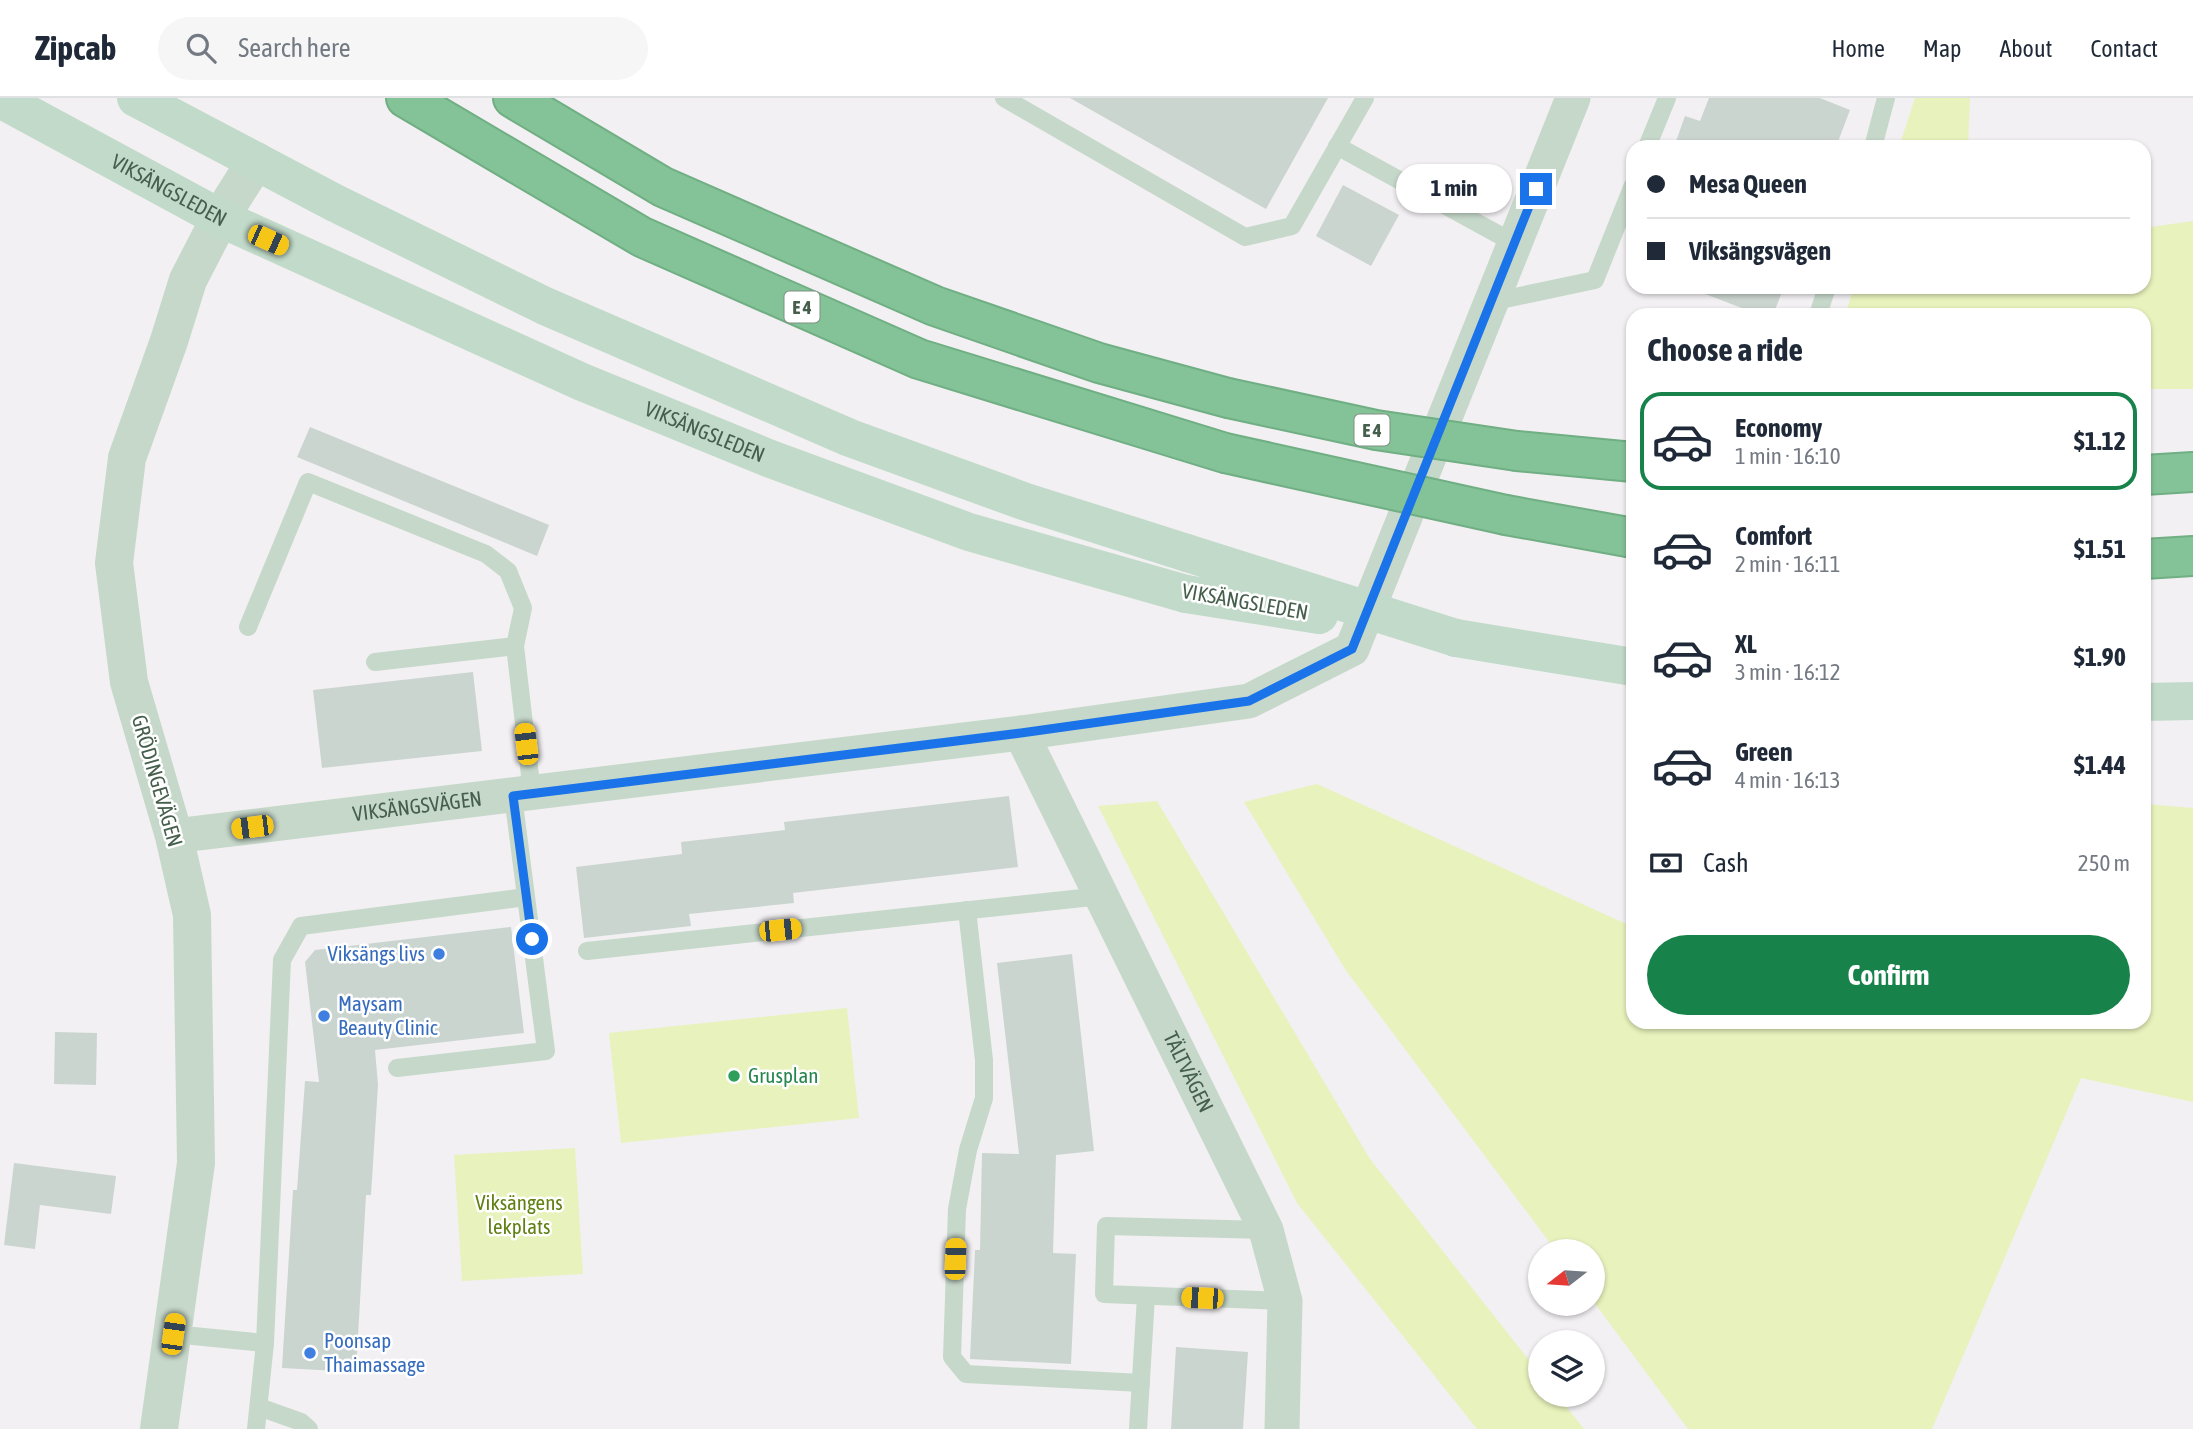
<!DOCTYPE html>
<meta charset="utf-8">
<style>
:root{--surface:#fff;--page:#f6f6f7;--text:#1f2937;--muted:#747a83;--line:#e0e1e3;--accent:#178249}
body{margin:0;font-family:"Asap Condensed",sans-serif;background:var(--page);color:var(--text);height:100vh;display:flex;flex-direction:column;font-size:26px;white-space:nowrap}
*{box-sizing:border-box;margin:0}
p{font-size:23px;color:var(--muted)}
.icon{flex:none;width:38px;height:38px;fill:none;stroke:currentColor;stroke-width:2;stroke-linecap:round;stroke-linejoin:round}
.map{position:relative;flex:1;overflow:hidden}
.sheet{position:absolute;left:1626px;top:210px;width:525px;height:721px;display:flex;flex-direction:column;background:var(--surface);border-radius:21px;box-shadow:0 2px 5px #0004}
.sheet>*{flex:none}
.banner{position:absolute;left:1626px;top:42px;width:525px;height:154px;border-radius:21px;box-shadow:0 2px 5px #0004;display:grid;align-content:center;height:154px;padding:0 21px;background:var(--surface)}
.needle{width:46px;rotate:253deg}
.buttons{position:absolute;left:1528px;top:1141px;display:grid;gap:14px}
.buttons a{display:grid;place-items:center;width:77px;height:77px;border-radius:50%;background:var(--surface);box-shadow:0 2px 5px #0004;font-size:35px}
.end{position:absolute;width:32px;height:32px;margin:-16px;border:9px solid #1a73e8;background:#fff;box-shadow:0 0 0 4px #fff}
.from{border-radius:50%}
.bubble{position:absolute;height:49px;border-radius:24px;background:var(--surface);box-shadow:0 2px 5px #0004;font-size:23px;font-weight:700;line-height:49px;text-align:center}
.car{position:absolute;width:21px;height:42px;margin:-21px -10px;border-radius:9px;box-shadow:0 0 5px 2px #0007;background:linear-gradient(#f5c518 24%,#345 0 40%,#f5c518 0 76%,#345 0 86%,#f5c518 0)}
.banner b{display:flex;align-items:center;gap:24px;height:66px;font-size:26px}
.banner b+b{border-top:2px solid var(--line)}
.banner i{width:18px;height:18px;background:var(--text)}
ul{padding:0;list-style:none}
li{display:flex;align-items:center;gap:21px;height:98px;margin:0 14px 10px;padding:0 7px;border:4px solid transparent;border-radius:21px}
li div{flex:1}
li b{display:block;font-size:26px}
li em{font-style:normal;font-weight:700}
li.current{border-color:var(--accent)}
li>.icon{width:63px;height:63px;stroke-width:1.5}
h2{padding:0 21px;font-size:32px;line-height:84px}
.pay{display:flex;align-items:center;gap:18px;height:77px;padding:0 21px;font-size:26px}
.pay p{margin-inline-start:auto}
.primary-button{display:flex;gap:14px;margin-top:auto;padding:14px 21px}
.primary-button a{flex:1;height:80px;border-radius:42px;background:var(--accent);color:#fff;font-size:28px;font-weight:700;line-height:80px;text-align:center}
header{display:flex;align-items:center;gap:42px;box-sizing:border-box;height:98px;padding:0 35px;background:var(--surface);border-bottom:2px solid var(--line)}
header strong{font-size:33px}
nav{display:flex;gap:38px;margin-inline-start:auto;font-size:24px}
.search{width:490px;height:63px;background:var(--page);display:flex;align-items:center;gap:18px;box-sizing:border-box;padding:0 24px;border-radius:38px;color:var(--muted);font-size:26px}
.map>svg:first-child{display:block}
</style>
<header>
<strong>Zipcab</strong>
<div class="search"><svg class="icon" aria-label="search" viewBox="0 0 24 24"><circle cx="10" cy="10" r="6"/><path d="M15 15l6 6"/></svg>Search here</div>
<nav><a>Home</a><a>Map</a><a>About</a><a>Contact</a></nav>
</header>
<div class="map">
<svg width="2193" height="1331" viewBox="0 0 2193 1331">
<rect width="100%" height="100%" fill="#f2f0f2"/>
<g fill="#e8f2bc">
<polygon points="1915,0 1970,0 1968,49 1899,49"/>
<polygon points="2193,123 2193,291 2144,291 2144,217 1845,217 1854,189 2144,189 2144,130"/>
<polygon points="1317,686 1633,829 1633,924 2144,924 2144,706 2193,710 2193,1004 2081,980 1932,1331 1688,1331 1593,1203 1592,1153 1556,1153 1345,871 1244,704"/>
<polygon points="1157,703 1370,1061 1540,1276 1540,1297 1557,1297 1584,1331 1477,1331 1297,1105 1098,708"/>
<polygon points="847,910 859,1020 621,1045 609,935"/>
<polygon points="575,1050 583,1176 462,1183 454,1057"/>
</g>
<g fill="#cbd5d0">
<polygon points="1070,0 1328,0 1266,111"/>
<polygon points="1709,0 1820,0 1850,12 1836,49 1674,49 1685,18 1700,23"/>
<polygon points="1343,87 1399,117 1371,168 1316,138"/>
<polygon points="1687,189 1784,189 1773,217 1760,217"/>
<polygon points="310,329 549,427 537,458 297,359"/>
<polygon points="473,574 482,653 322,670 313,592"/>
<polygon points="1009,698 1018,769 793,795 794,805 689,816 691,828 584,840 576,769 682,756 681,744 785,732 784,724"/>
<polygon points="511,829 524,935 375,952 378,987 371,1097 366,1097 356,1274 282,1270 293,1092 297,1092 305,983 319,984 305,864 315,852"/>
<polygon points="1072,856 1094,1053 1056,1057 1053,1155 1076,1156 1071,1266 970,1261 975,1152 980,1152 982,1055 1019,1056 997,865"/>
<polygon points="55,934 97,935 96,987 54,986"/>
<polygon points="14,1065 116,1078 111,1116 40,1107 35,1151 4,1147"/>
<polygon points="1176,1249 1248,1254 1243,1331 1171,1331"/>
</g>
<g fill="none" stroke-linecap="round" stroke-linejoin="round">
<g stroke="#70ae83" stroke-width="42">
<g id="motorway">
<polyline points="406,0 642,139 919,261 1225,355"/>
<polyline points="513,0 663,89 935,208 1099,265 1228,300"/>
<polyline points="1517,353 1633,364"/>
<polyline points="2144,377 2193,374"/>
<polyline points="1506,417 1633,440"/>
<polyline points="2144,461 2193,458"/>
</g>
</g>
<g stroke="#c6d8ca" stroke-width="18">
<polyline points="1004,0 1245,139 1292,128 1365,0"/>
<polyline points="1337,48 1514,145"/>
<polyline points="1647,49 1667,0"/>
<polyline points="1873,49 1886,0"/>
<polyline points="1491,204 1595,182 1633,87"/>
<polyline points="1818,217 1827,189"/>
<polyline points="248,529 308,384 486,456 508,473 523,510 515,548 532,695"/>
<polyline points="375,564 515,548"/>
<polyline points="967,812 984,962 984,1000 968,1052 957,1111 952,1259 966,1276 1141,1285"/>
<polyline points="587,853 1101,798"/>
<polyline points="397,970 546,953 513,698"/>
<polyline points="1266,1132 1106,1128 1104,1196 1285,1203"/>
<polyline points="173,1236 265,1245"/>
<polyline points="259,1309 301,1324 309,1331"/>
<polyline points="256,1331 265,1245 282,862 301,828 526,799"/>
<polyline points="1138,1331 1146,1198"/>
</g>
<g stroke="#c6d8ca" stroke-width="35">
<path id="s1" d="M1021 635 1266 1132 1285 1203 1282 1331"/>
<path id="s2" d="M174 738 1021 635 1249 603 1352 551 1573 0"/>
</g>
<polyline stroke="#c6d8ca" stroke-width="38" points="159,1331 196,1065 192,817 174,738 129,584 114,465 127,360 169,243 188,182 220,120 256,63"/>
<g stroke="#c1dac9" stroke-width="38">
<polyline points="136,0 335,105 545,208 850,340 1026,404 1187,455"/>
<path id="s3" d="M0 1 220 120 582 284 768 360 969 434 1186 496"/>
<polyline points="1456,540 1633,569"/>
<polyline points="2144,604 2193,603"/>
</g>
<use href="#motorway" stroke="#84c297" stroke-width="38"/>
<g stroke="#70ae83" stroke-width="42" stroke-linecap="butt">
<g id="motorway-bridge">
<polyline points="1228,300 1376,332 1517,353"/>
<polyline points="1225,355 1506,417"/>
</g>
</g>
<g stroke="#c1dac9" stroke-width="38">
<polyline points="1187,455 1456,540"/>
<polyline points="1186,496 1319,517"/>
</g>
<use href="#motorway-bridge" stroke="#84c297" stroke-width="38"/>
</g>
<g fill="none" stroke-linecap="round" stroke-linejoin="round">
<polyline stroke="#1a73e8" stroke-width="9" points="532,841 513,698 1021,635 1249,603 1352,551 1536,91"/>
</g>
<g fill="#3f7fe0" stroke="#fff" stroke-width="2.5">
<circle cx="439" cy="856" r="7"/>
<circle cx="324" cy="918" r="7"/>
<circle cx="310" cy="1255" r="7"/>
</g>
<circle fill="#2e9e5b" stroke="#fff" stroke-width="2.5" cx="734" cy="978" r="7"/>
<g text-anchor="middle" stroke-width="5" stroke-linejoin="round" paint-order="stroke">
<g fill="#fff" stroke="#7e8f82" stroke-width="2">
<rect x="784.5" y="193.5" width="35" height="31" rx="5"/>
<rect x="1354.5" y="316.5" width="35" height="31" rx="5"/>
</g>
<g font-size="19" font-weight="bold" fill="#465f4d">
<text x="802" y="216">E 4</text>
<text x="1372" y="339">E 4</text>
</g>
<g font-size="21" fill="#465f4d" stroke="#fff">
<text dy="7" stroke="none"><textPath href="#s3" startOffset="192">VIKSÄNGSLEDEN</textPath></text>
<text dy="7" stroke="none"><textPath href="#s3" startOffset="780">VIKSÄNGSLEDEN</textPath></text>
<text transform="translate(1245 504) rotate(10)" y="7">VIKSÄNGSLEDEN</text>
<text transform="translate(157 683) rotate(74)" y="7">GRÖDINGEVÄGEN</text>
<text dy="7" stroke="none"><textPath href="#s2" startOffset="245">VIKSÄNGSVÄGEN</textPath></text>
<text dy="7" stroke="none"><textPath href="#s1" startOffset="378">TÄLTVÄGEN</textPath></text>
</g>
<g font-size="21" fill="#366cbe" stroke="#fff" text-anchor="start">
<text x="425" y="863" text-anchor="end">Viksängs livs</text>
<text x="338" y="913">Maysam<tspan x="338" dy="24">Beauty Clinic</tspan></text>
<text x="324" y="1250">Poonsap<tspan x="324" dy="24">Thaimassage</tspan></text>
</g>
<g font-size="21" fill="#27864d" stroke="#fff" text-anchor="start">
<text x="748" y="985">Grusplan</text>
</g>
<g font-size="21" fill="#608011" stroke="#fff">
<text x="519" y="1112">Viksängens<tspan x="519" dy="24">lekplats</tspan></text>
</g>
</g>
</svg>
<div class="buttons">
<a><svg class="needle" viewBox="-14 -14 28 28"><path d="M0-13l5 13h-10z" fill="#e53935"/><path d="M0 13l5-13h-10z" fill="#747a83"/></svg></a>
<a><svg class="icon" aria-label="layers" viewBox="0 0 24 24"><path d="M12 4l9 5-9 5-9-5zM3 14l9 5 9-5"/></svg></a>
</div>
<i class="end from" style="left:532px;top:841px"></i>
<i class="end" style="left:1536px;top:91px"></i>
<div class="bubble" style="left:1396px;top:66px;width:116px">1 min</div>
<i class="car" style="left:268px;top:142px;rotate:114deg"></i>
<i class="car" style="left:526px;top:646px;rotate:353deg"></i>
<i class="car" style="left:252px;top:729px;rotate:263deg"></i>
<i class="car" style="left:780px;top:832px;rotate:84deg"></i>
<i class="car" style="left:955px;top:1161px;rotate:2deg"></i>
<i class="car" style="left:1202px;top:1200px;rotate:272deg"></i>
<i class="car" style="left:173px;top:1236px;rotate:8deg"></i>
<div class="banner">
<b><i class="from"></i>Mesa Queen</b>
<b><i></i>Viksängsvägen</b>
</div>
<section class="sheet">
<h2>Choose a ride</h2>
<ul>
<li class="current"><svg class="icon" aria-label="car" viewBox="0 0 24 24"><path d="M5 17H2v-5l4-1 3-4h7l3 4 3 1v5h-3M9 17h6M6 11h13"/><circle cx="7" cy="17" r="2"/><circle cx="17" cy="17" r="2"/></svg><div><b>Economy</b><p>1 min · 16:10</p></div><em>$1.12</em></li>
<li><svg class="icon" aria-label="car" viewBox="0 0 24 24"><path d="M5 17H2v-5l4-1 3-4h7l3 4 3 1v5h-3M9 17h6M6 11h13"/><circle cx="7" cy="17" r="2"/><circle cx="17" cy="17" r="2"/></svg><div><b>Comfort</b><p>2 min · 16:11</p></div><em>$1.51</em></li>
<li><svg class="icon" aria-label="car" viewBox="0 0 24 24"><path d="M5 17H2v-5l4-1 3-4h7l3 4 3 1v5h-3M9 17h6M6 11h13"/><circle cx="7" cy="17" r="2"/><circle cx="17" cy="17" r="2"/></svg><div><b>XL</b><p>3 min · 16:12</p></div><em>$1.90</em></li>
<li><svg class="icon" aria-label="car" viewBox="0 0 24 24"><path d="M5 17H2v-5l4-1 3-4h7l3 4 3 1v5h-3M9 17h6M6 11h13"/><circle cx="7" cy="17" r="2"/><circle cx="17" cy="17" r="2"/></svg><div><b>Green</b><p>4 min · 16:13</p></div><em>$1.44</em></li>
</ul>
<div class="pay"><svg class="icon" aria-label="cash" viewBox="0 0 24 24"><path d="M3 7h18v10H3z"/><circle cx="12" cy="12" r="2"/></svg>Cash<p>250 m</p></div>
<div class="primary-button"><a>Confirm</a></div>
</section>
</div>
